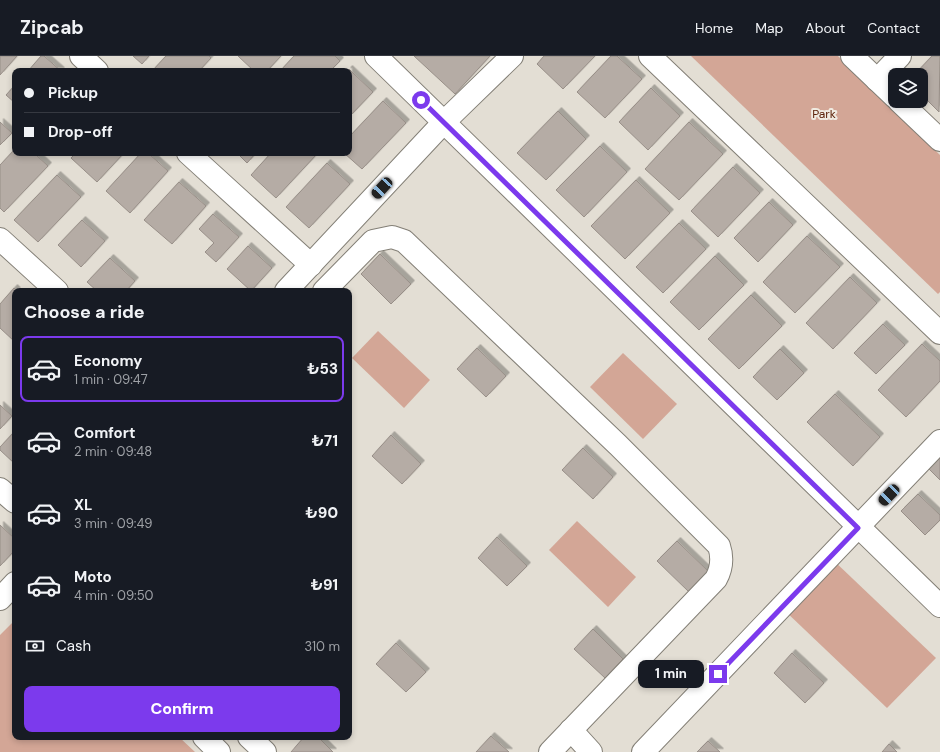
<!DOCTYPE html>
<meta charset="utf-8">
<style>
:root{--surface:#171b24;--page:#242831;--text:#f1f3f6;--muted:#9ea1a6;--line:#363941;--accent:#7c3aed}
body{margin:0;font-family:"DM Sans",sans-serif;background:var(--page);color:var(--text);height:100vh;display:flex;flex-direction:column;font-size:15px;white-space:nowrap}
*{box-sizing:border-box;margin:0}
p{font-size:13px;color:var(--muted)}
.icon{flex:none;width:22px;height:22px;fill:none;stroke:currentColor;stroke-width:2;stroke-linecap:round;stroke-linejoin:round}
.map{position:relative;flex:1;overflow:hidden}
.panel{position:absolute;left:12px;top:232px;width:340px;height:452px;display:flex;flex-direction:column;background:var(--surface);border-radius:8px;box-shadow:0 2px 6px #0003}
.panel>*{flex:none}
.hud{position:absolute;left:12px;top:12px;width:340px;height:88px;border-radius:8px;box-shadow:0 2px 6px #0003;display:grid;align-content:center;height:88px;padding:0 12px;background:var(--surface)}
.buttons{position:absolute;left:888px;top:12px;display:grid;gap:8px}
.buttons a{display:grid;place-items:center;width:40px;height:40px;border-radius:8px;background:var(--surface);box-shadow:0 2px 6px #0003;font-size:20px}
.end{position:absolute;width:18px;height:18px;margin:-9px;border:5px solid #7c3aed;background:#fff;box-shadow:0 0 0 2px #fff}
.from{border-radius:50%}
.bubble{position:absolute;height:28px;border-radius:8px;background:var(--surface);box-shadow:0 2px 6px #0003;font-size:13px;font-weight:800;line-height:28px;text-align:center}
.car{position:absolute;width:12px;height:24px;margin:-12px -6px;border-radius:5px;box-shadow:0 0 3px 1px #0007;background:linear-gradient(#222 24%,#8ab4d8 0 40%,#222 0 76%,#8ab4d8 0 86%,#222 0)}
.hud b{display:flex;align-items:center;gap:14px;height:38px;font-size:15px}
.hud b+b{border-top:1px solid var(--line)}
.hud i{width:10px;height:10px;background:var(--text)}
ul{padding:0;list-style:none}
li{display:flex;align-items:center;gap:12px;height:66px;margin:0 8px 6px;padding:0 4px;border:2px solid transparent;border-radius:8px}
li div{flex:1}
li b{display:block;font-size:15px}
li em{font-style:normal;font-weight:800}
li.active{border-color:var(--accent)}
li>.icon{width:36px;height:36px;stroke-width:1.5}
h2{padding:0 12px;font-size:18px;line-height:48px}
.pay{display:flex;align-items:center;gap:10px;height:44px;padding:0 12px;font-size:15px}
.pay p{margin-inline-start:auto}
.action{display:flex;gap:8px;margin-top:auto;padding:8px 12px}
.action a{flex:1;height:46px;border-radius:8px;background:var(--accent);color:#fff;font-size:16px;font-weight:800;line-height:46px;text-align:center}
header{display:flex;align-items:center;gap:24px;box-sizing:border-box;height:56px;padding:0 20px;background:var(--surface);border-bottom:1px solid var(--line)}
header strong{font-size:19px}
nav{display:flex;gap:22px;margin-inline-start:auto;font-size:14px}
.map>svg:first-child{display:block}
</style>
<header>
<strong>Zipcab</strong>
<nav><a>Home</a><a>Map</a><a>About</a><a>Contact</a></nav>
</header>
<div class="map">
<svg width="940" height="696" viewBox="0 0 940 696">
<defs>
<filter id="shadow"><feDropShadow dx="3.5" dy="-3.5" stdDeviation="0" flood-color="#0004"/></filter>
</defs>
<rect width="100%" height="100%" fill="#e3ded4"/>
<g fill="#d3a696">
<polygon points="691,0 838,0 940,99 940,236 938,238"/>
<polygon points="378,275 430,324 404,352 352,302"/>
<polygon points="623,297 677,348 643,383 590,331"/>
<polygon points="577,465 636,521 608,551 549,494"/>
<polygon points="832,503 936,602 887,652 783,553"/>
<polygon points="15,564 15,681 179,681 195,696 0,696 0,579"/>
</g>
<g fill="#b5aca5" stroke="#988f88" filter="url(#shadow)">
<polygon points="0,0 17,0 0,19"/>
<polygon points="41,0 44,0 61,15 28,15"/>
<polygon points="133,0 149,0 142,8"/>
<polygon points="166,0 209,0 211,2 199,15 152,15"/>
<polygon points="238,0 281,0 267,15 254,15"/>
<polygon points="294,0 335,0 340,5 330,15 280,15"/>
<polygon points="414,0 490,0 455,38"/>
<polygon points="544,0 595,0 563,33 537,8"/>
<polygon points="611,0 617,0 642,23 605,62 577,36"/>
<polygon points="932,0 940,0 939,56 921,38 921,19 914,19"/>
<polygon points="349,13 373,36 349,61 349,15 347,15"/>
<polygon points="15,29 15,47 6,39"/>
<polygon points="651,32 680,60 648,94 619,66"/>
<polygon points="383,45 406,67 362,113 344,97 349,97 349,81"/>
<polygon points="558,55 586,83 546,124 517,97"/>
<polygon points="0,66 12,77 0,89"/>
<polygon points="689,66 723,98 679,144 645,113"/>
<polygon points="600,90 627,116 584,161 556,134"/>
<polygon points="15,93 15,97 34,97 48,110 4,156 0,152 0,109"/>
<polygon points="76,97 124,97 97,126 71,102"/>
<polygon points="141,97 148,97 168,115 130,157 106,135"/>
<polygon points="237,97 256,97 247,107"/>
<polygon points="271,97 316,97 317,98 276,142 251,119"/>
<polygon points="327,107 350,128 309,172 286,151"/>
<polygon points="733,111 760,137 718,181 691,155"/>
<polygon points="57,119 81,141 38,186 14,164"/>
<polygon points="636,124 670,157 625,203 591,170"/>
<polygon points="179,126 206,150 172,188 144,164"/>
<polygon points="769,146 793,169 758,206 734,182"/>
<polygon points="213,158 239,181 216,206 205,196 214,187 199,173"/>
<polygon points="82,164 105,185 81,211 58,189"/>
<polygon points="679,167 706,193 663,237 636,211"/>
<polygon points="807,180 840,211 795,257 763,226"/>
<polygon points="248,190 272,212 251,235 227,213"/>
<polygon points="380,198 411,228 391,248 361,218"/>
<polygon points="715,200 744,229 699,274 670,246"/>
<polygon points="110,202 135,225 126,235 97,235 87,226"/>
<polygon points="850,221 877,247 833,293 806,267"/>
<polygon points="14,232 17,235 15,235 15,286 0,272 0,248"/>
<polygon points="751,239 782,270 739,313 708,283"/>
<polygon points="883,268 905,289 876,318 854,297"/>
<polygon points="922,288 940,305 940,325 906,361 878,334"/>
<polygon points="477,292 506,320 486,341 457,313"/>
<polygon points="780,293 804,317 777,344 753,321"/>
<polygon points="835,338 880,381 853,410 807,366"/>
<polygon points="0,349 12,360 0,373"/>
<polygon points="15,375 15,408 0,394 0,391"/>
<polygon points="391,379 421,408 402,428 372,400"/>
<polygon points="583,392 613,421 593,443 562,414"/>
<polygon points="940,402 940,424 929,413"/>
<polygon points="918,438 940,459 940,464 925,479 901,455"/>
<polygon points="0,469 15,483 15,494 0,510"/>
<polygon points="497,481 527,510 507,530 478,502"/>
<polygon points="677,485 709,516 689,536 657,505"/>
<polygon points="593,573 623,603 605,622 574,593"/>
<polygon points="396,587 426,616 406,636 376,608"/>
<polygon points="792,597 824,627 805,647 774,617"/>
<polygon points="491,680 509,696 476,696"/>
<polygon points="304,681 318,681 333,696 291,696"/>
<polygon points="708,685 720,696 697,696"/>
<polygon points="889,688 897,696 882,696"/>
</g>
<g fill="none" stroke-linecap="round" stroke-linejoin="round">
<g stroke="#837f76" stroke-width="24">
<g id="minor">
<polyline points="81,0 97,15"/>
<polyline points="376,0 940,550"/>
<polyline points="650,0 940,277"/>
<polyline points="852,0 895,41"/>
<polyline points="877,24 900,0"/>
<polyline points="899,45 940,84"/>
<polyline points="188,97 311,209"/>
<polyline points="0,183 57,235"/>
<polyline points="286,235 444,66 512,0"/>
<path d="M324 235 373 185 392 181 404 185 618 389 719 490C723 502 722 512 716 523L550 696"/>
<polyline points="0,433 15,446"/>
<polyline points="0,543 15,527"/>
<polyline points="571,674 591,696"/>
<polyline points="204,681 219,696"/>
<polyline points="249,681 265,696"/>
<polyline points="643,696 940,385"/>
</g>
</g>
<use href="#minor" stroke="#fff" stroke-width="22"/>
</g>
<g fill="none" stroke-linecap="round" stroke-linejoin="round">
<polyline stroke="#7c3aed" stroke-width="5" points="421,44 858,472 718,618"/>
</g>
<g text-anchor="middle" stroke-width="4" stroke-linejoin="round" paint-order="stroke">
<g font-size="12" fill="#5d2209" stroke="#f0ebe1">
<text x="824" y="62">Park</text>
</g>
</g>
</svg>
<div class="buttons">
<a><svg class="icon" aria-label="layers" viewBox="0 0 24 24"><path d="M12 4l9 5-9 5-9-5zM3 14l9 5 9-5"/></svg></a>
</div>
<i class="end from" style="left:421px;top:44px"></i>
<i class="end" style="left:718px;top:618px"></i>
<div class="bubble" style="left:638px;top:604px;width:66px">1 min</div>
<i class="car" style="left:382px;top:132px;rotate:223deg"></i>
<i class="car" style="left:889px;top:439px;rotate:224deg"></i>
<div class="hud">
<b><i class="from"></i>Pickup</b>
<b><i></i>Drop-off</b>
</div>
<section class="panel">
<h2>Choose a ride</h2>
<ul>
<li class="active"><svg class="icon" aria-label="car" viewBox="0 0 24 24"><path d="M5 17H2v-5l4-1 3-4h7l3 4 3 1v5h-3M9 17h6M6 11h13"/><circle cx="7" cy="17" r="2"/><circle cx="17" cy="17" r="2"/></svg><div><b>Economy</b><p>1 min · 09:47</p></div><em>₺53</em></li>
<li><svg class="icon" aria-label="car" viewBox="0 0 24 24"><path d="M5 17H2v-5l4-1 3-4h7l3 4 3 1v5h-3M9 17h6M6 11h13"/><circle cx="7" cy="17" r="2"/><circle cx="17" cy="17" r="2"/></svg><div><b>Comfort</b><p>2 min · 09:48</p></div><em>₺71</em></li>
<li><svg class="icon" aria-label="car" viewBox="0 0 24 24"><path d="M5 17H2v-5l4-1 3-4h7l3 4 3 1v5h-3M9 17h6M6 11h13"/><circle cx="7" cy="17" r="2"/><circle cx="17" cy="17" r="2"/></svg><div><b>XL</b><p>3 min · 09:49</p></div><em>₺90</em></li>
<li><svg class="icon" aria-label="car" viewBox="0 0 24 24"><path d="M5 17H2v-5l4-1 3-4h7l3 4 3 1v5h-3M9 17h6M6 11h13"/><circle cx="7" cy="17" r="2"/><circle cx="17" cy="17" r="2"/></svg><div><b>Moto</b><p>4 min · 09:50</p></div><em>₺91</em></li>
</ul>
<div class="pay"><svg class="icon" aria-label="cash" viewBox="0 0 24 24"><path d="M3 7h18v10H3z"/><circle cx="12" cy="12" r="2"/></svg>Cash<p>310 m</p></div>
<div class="action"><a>Confirm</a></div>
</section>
</div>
